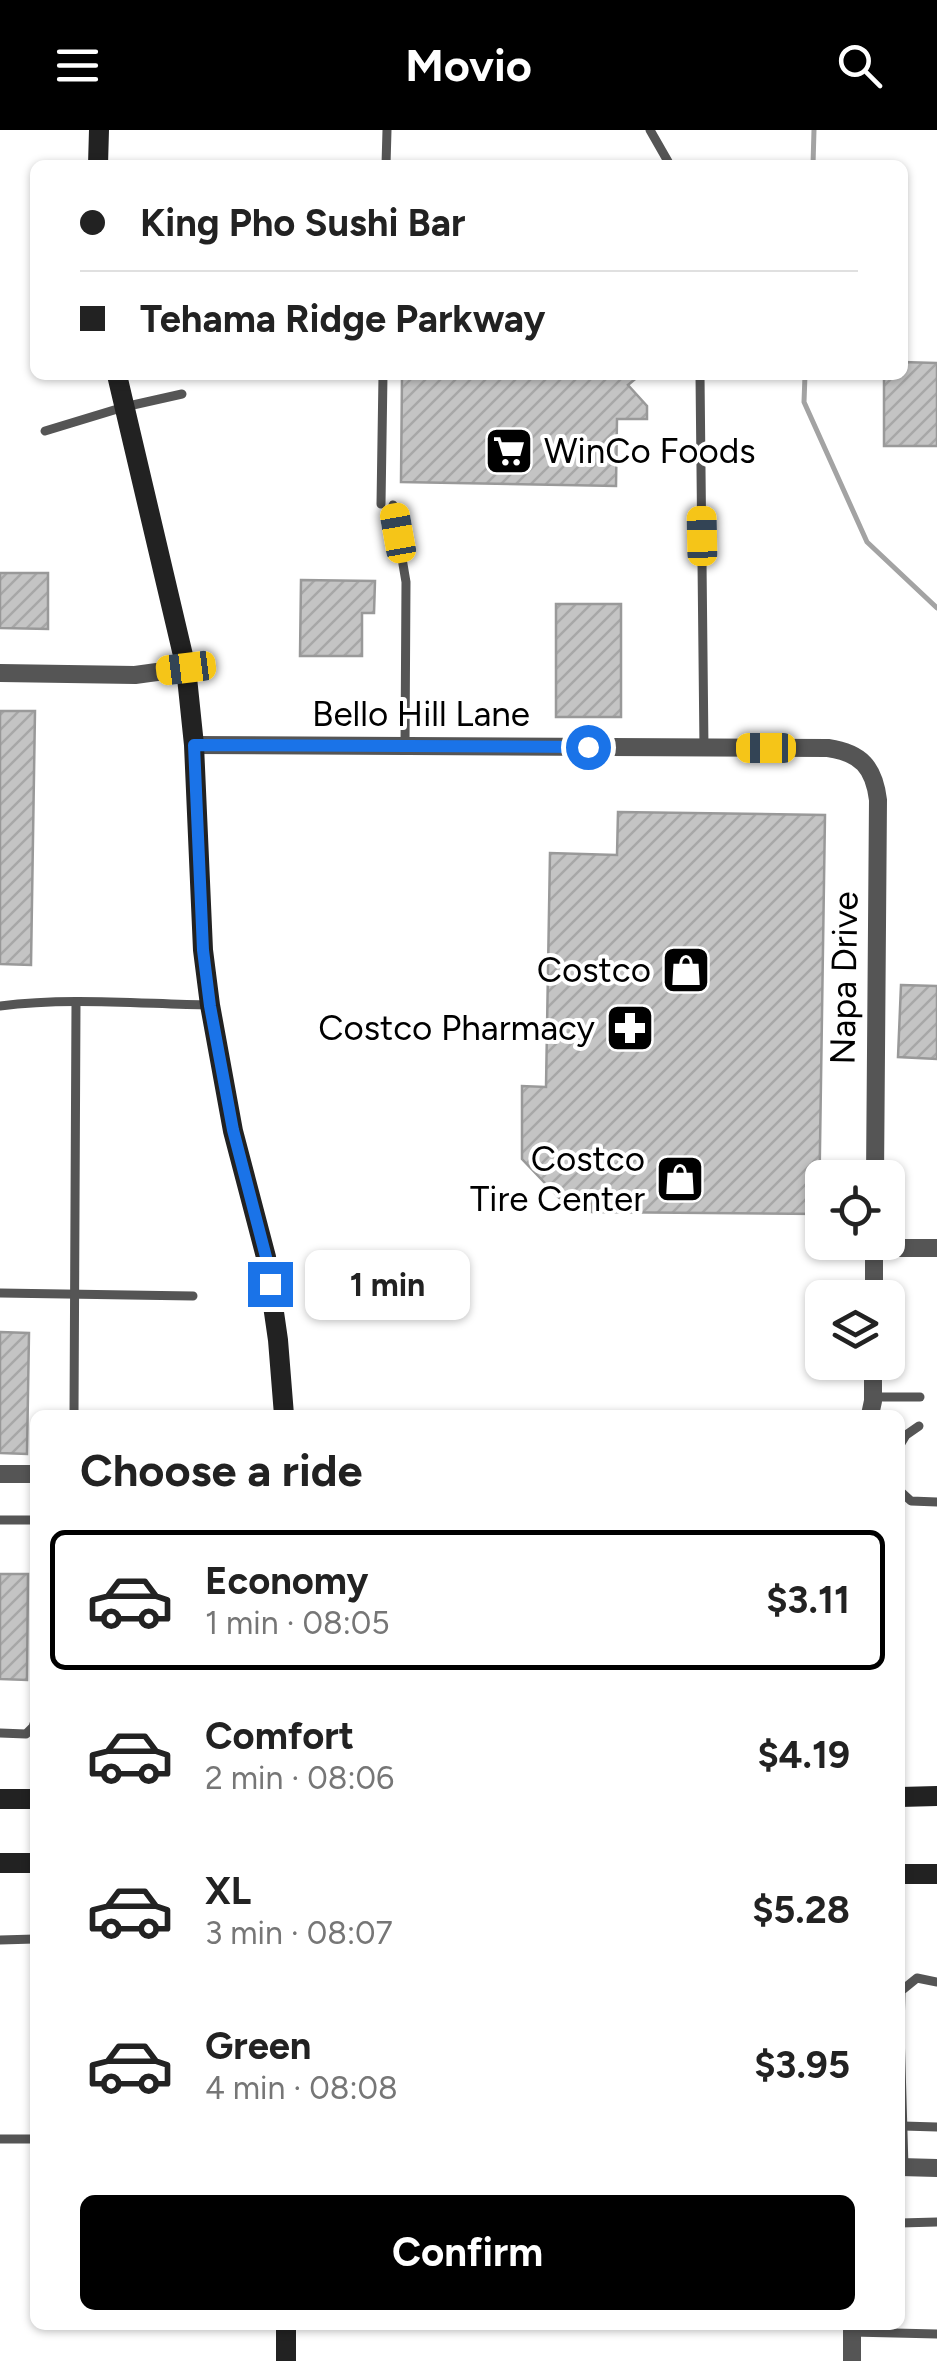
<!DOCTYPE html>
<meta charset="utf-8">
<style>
:root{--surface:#fff;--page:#f6f6f6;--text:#222;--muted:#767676;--line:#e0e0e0;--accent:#000}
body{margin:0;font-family:Figtree,sans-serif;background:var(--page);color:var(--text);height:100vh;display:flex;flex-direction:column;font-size:38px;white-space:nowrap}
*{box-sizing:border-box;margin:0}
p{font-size:32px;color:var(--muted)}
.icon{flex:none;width:55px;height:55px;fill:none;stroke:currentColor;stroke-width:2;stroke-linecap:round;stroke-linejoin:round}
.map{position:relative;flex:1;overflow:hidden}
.panel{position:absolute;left:30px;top:1280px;width:875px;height:920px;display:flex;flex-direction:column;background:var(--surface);border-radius:15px;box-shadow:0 2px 8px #0004}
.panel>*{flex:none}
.top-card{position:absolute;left:30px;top:30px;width:878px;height:220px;border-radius:15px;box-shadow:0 2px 8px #0004;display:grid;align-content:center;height:220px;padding:0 50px;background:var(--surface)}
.fabs{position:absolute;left:805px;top:1030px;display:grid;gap:20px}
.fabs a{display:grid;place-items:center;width:100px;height:100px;border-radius:15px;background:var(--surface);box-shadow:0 2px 8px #0004;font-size:50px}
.end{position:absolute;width:45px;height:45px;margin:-22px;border:12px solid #1a73e8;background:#fff;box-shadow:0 0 0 5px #fff}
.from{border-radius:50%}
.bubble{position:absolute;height:70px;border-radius:15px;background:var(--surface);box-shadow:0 2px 8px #0004;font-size:32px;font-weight:700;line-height:70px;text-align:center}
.car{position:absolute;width:30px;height:60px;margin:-30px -15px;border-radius:12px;box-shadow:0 0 8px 2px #0007;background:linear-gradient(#f5c518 24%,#345 0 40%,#f5c518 0 76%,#345 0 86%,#f5c518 0)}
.top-card b{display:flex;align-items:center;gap:35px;height:95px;font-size:38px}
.top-card b+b{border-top:2px solid var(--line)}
.top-card i{width:25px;height:25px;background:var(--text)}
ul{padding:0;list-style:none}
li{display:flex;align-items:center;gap:30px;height:140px;margin:0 20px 15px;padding:0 30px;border:5px solid transparent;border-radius:15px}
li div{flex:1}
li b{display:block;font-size:38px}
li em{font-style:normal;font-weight:700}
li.active{border-color:var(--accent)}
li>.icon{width:90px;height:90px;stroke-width:1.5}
h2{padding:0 50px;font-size:45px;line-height:120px}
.primary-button{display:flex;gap:20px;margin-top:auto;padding:20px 50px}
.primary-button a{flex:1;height:115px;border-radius:15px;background:var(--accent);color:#fff;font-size:40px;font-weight:700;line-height:115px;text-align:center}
header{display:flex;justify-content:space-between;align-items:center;height:130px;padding:0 50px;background:var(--accent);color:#fff;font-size:45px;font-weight:700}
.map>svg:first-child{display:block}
</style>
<header><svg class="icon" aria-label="menu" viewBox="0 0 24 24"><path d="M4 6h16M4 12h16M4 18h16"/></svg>Movio<svg class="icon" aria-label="search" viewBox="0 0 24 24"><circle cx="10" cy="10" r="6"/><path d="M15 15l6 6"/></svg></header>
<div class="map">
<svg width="937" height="2231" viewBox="0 0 937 2231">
<defs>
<pattern id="building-hatch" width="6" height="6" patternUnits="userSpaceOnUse" patternTransform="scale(2.5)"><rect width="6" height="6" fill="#c4c4c4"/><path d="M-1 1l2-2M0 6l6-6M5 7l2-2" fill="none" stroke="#a7a7a7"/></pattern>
</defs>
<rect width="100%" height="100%" fill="#fff"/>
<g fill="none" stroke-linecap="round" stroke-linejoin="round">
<g stroke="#a3a3a3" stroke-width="5">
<polyline points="813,35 814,0"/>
<polyline points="805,245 804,272 867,412 937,478"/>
</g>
</g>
<g fill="url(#building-hatch)" stroke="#999" stroke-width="2.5">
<polygon points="902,232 937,233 937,316 884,316 884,245 902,245"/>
<polygon points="402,245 640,245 628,255 647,276 647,289 617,289 616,356 401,352"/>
<polygon points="0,443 48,443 48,499 0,498"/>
<polygon points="301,450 375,451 374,483 362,483 362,526 300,526"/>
<rect x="556" y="474" width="65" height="113"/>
<polygon points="0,581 35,581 31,835 0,834"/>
<polygon points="618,682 825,685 819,1084 592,1082 592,1074 564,1073 522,1029 522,956 546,957 550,723 617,725"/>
<polygon points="901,855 937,856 937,929 898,927"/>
<polygon points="0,1202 29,1203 27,1324 0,1323"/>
<polygon points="0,1444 28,1444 27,1550 0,1549"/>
</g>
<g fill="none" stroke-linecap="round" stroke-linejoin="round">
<g stroke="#555" stroke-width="9">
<polyline points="650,0 670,35"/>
<polyline points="386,35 387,0"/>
<polyline points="700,245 704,618"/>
<polyline points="45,301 124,277 182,264"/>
<polyline points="381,374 383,245"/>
<polyline points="393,375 406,452 405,616"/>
<path d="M0 876C69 867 141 874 210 875"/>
<polyline points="0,1163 193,1166"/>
<polyline points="873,1267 920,1267"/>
<polyline points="74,1285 76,873"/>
<polyline points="900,1315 906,1305 919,1296"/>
<polyline points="900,1361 911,1371 937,1372"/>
<polyline points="0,1390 35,1390"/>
<polyline points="0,1603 26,1604 33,1597 35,1591"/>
<polyline points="0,1810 35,1809"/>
<polyline points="903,1996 937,1997"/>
<polyline points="0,2009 35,2009"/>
<polyline points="904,2037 900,1901 901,1861 917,1848 937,1852"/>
<polyline points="900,2093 937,2092"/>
<polyline points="852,2202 937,2204"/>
</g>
<g stroke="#555" stroke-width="18">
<polyline points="0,543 135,545 186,538"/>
<path d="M194 615 828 618C861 623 874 637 878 670L875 1048"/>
<polyline points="874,1118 937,1118"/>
<polyline points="874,1168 874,1112"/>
<polyline points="870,1285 873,1271 873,1232"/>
<polyline points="0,1344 35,1344"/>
<polyline points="900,2037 937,2038"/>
<polyline points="852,2230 852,2195"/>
</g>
<g stroke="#222" stroke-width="20">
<polyline points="98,35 99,0"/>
<polyline points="117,245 186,538 194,615 203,820 210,875 233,1001 266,1127 278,1210 284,1285"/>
<polyline points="900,1667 937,1666"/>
<polyline points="0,1669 35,1669"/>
<polyline points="0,1733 35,1733"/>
<polyline points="900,1744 937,1744"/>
<polyline points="286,2231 286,2195"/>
</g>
</g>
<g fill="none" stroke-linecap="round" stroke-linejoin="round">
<polyline stroke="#1a73e8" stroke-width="12" points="270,1154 266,1127 233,1000 210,876 203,820 194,615 588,617"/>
</g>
<defs>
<g id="supermarket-square" transform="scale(2.5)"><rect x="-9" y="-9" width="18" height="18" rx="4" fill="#000" stroke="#fff"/><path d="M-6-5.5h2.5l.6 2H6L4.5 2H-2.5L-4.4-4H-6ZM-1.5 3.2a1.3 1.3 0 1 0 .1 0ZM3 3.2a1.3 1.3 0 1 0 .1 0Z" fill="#fff"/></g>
<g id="shop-square" transform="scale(2.5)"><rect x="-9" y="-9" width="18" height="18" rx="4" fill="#000" stroke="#fff"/><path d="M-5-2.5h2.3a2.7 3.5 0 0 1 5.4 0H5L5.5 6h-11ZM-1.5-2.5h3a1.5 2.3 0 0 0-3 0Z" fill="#fff"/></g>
<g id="pharmacy-square" transform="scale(2.5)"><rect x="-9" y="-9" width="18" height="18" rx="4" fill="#000" stroke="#fff"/><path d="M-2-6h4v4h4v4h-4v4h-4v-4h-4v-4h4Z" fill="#fff"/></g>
</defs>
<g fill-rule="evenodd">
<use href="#supermarket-square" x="509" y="321"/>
<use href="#shop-square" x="686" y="840"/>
<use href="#pharmacy-square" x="630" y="898"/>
<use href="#shop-square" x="680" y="1049"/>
</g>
<g text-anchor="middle" stroke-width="8" stroke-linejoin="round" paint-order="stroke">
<g font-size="35" fill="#000" stroke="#fff" text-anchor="end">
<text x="544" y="333" text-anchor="start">WinCo Foods</text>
<text x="651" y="852">Costco</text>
<text x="595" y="910">Costco Pharmacy</text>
<text x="645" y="1041">Costco<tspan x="645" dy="40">Tire Center</tspan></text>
</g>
<g font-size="35" fill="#000" stroke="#fff">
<text x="421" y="596">Bello Hill Lane</text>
<text transform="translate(844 848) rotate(-89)" y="12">Napa Drive</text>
</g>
</g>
</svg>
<div class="fabs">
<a><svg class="icon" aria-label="locate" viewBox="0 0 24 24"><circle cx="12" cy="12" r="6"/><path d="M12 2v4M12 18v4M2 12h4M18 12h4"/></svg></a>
<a><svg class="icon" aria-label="layers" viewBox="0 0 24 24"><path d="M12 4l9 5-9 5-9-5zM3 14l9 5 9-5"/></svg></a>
</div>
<i class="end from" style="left:588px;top:617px"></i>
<i class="end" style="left:270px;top:1154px"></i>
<div class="bubble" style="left:305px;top:1120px;width:165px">1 min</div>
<i class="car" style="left:398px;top:403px;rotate:350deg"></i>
<i class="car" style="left:702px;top:406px;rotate:359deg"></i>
<i class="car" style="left:186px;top:538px;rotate:263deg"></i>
<i class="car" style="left:766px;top:618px;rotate:270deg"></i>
<div class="top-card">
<b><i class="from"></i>King Pho Sushi Bar</b>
<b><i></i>Tehama Ridge Parkway</b>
</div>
<section class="panel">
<h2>Choose a ride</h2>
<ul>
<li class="active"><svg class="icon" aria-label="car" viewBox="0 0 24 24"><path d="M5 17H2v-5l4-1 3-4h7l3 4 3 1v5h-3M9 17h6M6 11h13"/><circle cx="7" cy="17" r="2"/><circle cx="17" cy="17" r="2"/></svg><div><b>Economy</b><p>1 min · 08:05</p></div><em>$3.11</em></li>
<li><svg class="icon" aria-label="car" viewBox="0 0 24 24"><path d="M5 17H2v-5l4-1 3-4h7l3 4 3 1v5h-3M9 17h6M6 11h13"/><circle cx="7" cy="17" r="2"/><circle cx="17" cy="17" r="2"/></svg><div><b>Comfort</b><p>2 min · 08:06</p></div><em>$4.19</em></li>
<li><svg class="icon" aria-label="car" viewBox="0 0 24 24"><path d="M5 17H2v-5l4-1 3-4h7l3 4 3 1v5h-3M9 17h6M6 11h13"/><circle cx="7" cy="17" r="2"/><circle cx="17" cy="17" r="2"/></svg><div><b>XL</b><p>3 min · 08:07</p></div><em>$5.28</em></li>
<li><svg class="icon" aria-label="car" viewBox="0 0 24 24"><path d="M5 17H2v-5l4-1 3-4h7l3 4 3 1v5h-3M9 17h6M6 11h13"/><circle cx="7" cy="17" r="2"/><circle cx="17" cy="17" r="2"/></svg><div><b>Green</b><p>4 min · 08:08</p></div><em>$3.95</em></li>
</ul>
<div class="primary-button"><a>Confirm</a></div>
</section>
</div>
